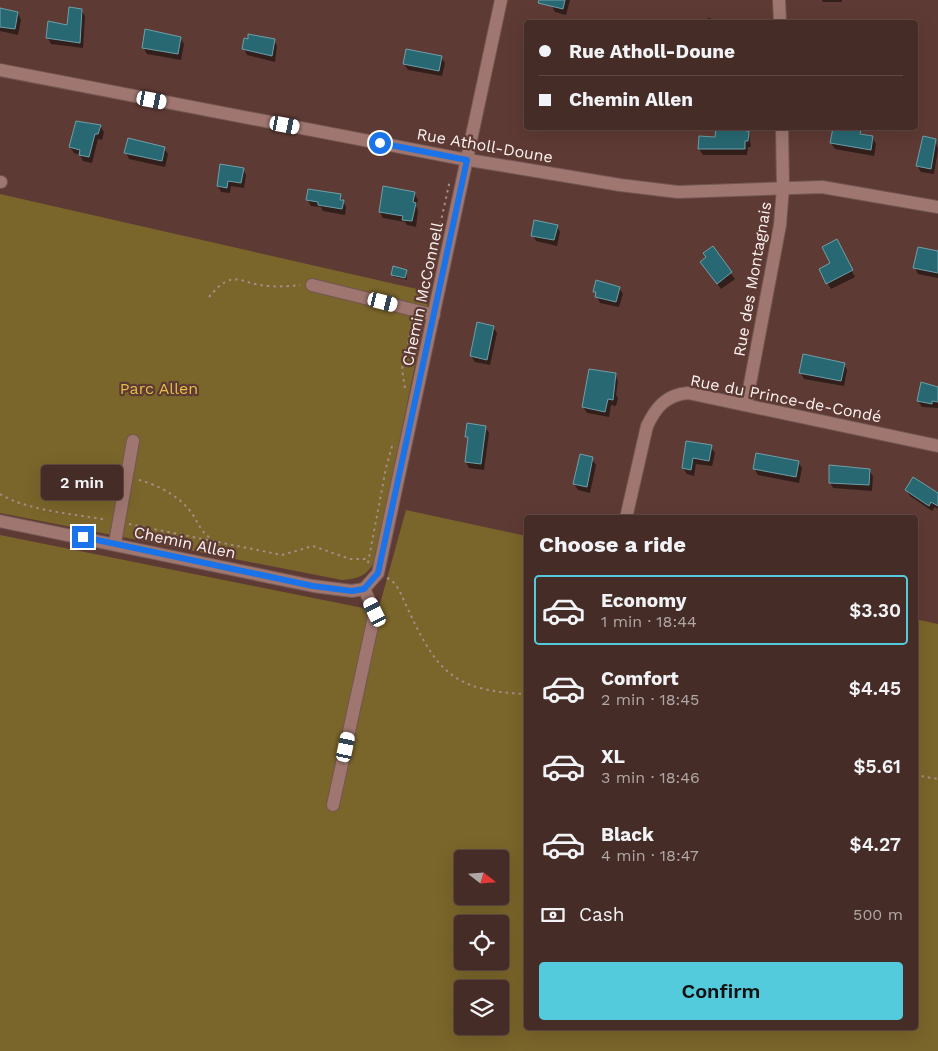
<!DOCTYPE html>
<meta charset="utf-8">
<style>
:root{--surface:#462c27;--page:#4d342f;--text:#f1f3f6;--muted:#b0a7a7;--line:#5e4844;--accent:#54cadd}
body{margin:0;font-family:"Work Sans",sans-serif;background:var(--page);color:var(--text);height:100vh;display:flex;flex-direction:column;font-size:19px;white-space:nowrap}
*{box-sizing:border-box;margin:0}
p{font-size:16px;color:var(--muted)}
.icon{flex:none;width:28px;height:28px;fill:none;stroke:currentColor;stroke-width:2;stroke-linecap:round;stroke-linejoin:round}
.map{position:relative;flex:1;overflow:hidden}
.details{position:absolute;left:524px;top:515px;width:394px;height:515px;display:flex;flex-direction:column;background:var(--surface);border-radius:5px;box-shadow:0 5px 20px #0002,0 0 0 1px var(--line)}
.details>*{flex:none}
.top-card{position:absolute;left:524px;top:20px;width:394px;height:110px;border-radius:5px;box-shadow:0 5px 20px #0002,0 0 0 1px var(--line);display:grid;align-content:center;height:110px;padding:0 15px;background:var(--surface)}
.needle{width:32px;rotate:107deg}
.buttons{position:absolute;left:454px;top:850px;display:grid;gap:10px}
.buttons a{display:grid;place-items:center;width:55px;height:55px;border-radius:5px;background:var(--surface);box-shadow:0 5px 20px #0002,0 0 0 1px var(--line);font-size:25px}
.end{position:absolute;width:22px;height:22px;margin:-11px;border:6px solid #1a73e8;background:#fff;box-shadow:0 0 0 2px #fff}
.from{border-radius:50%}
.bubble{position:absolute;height:35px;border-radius:5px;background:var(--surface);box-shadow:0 5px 20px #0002,0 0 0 1px var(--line);font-size:16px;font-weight:600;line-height:35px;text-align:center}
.car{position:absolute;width:15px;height:30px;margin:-15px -8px;border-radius:6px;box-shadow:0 0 4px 1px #0007;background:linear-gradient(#fff 24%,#345 0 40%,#fff 0 76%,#345 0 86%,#fff 0)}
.top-card b{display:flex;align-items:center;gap:18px;height:48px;font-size:19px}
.top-card b+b{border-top:1px solid var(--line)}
.top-card i{width:12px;height:12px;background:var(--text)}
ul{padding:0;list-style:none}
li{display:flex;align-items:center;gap:15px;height:70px;margin:0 10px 8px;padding:0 5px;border:2px solid transparent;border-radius:5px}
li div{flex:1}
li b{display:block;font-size:19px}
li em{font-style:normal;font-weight:600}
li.selected{border-color:var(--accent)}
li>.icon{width:45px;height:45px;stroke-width:1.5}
h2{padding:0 15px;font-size:22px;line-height:60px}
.pay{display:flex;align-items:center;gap:12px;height:55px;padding:0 15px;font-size:19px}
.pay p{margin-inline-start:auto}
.button{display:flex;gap:10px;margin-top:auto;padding:10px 15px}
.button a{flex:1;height:58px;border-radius:5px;background:var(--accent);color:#111;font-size:20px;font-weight:600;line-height:58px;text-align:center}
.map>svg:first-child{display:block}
</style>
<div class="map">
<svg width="938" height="1051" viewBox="0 0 938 1051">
<rect width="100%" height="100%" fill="#5e3a34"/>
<g fill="#7a652a" fill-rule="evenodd">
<path d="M0 194 430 292 375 560C368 575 359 579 342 580L0 513Z"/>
<path d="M406 510 526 536V1028H915V619L938 624V1051H0V535L378 611ZM462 859H500V896H462ZM462 924H500V961H462ZM462 989H500V1026H462Z"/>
</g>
<g fill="#0007">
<polygon points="553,0 570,0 566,15 555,12 552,6"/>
<polygon points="822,0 842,0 842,2 823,2"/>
<polygon points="0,10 18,13 21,20 18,35 0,31"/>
<polygon points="81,10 85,16 83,48 51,44 47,37 68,26"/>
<polygon points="708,18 727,22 707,22"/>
<polygon points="180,38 184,44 181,60 147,54 143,47"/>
<polygon points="274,40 277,46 275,62 247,55 244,49"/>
<polygon points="441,57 445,63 442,76 408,70 404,64"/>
<polygon points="100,126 104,132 102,140 98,139 92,163 83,161 80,155 74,153 70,147"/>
<polygon points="717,128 748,128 751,147 748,147 747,155 703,155 699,149 716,139"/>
<polygon points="834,128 860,131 863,136 872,137 876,144 874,156 835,149 831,143"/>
<polygon points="935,140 938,149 934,174 921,172 917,166"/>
<polygon points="164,148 168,154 165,167 129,159 126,152"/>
<polygon points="243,169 246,175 244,188 231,186 230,193 221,192 218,186"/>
<polygon points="414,193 418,200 416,206 418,210 416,227 407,225 405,222 383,218 380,212"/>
<polygon points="340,195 346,207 345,215 323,211 321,207 311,206 307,199"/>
<polygon points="557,226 560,232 557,246 536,241 532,235"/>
<polygon points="836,241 855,277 831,289 820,270 832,264"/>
<polygon points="712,248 735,279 721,289 706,268"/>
<polygon points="938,253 938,278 918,274 915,268"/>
<polygon points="406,271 407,280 394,277 392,275"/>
<polygon points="619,288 623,294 619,307 600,303 595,292"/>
<polygon points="493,327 497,333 490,365 475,362 471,356"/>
<polygon points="844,364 847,370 844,386 804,379 800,372"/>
<polygon points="615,374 618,381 616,395 618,398 616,406 611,405 609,417 587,413 583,407"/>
<polygon points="938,388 938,408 922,407 918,401"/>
<polygon points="485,427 489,433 484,470 469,468 466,462 469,441 466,436"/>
<polygon points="687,442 711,447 715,453 712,466 696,464 694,476 687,474 683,468"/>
<polygon points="592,459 596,465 590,493 578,490 574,484"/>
<polygon points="798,462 802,468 799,483 758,475 754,468"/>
<polygon points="869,470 873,476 872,491 833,488 830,482"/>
<polygon points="906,490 936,493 937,491 938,509 935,507 932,511 910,496"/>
</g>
<g fill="#286872" stroke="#6f9fa8">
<polygon points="539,0 565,0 563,9 538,3"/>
<polygon points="69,7 82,9 80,43 46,38 48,21 67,25"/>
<polygon points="0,8 18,12 15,29 0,27"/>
<polygon points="145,29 181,37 178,54 142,48"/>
<polygon points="248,34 275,39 272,56 242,49 244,38 248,39"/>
<polygon points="406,49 442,56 439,71 403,64"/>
<polygon points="76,121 101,125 98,134 95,134 89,157 79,155 80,150 69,147"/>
<polygon points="716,128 746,128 746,131 749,131 748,141 745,141 745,149 698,149 699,136 715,137"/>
<polygon points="833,128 861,130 860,134 873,136 871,150 830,143"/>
<polygon points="923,136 936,139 931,169 916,166"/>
<polygon points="128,138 165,147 162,161 124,153"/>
<polygon points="220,164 244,168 241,183 228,181 227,188 217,186"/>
<polygon points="383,186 415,192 413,202 416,203 412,221 402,220 403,216 379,212"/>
<polygon points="308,189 341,194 340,200 344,200 342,209 318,205 318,202 306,200"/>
<polygon points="534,220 558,225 554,240 531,236"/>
<polygon points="837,239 853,270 826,284 819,269 830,263 822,247"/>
<polygon points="713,246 732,272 717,284 700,262 706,257 703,253"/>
<polygon points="918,247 938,251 938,273 913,268"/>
<polygon points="393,266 407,270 405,278 391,275"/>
<polygon points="596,280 620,287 616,302 595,297 596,292 593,292"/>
<polygon points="477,322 494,326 487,360 470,356"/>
<polygon points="803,354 845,363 841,381 799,373"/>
<polygon points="589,369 616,373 613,400 608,399 605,412 582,407"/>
<polygon points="921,382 938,387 938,402 932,401 932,404 917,401"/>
<polygon points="467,423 486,426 481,464 465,462 468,437 465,437"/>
<polygon points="686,441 712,445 709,461 693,458 691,470 682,468"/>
<polygon points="756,453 799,461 796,477 753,469"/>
<polygon points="580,454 593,457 587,487 573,484"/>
<polygon points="829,465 870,469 869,485 829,483"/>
<polygon points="913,477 938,493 938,506 931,502 929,506 905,490"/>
</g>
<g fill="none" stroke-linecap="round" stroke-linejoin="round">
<g stroke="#725753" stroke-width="14">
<g id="minor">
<polyline points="779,0 780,22"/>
<polyline points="0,70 457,158 620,185 678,192 822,187 938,207"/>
<polyline points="0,182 1,182"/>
<polyline points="312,285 434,315"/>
<polyline points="746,405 780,225 783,187 782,128"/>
<path d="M626 518 647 426C656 407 666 395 688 393L938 446"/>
<polyline points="0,521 313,586 352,591 364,589"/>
<polyline points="115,543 133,441"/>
<polyline points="364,589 378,573 501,0"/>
<polyline points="333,805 375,612 364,589"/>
</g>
</g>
<g stroke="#a48c87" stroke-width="2" stroke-dasharray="2.5 4" stroke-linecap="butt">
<polyline points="429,275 450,180"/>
<path d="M209 297C234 267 239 284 268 286 279 287 290 286 300 285"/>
<polyline points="405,388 402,369 413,322"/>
<path d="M139 480C158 485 179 496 191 512 198 522 201 533 212 539"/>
<path d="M0 494C28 511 75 514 107 520"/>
<polyline points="129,524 282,555 313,546 350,559 367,559"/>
<polyline points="368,563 386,468 392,446"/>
<path d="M387 578C398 583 401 595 406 605 436 670 451 691 526 694"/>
<polyline points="915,775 938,779"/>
</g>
<use href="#minor" stroke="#9f7770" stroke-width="12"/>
</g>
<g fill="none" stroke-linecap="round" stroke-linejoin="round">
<polyline stroke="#1a73e8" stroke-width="6" points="83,537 313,586 352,591 364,589 378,573 467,160 380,143"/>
</g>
<g text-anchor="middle" stroke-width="4.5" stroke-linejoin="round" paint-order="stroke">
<g font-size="16" fill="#fcf3f1" stroke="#5e3a34">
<text transform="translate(485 145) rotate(10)" y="6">Rue Atholl-Doune</text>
<text transform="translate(752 279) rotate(-80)" y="6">Rue des Montagnais</text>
<text transform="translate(422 294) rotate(-78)" y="6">Chemin McConnell</text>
<text transform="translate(786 398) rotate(11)" y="6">Rue du Prince-de-Condé</text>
<text transform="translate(185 542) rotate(12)" y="6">Chemin Allen</text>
</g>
<g font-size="16" fill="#e6be47" stroke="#5e3a34">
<text x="159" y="394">Parc Allen</text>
</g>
</g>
</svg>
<div class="buttons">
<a><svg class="needle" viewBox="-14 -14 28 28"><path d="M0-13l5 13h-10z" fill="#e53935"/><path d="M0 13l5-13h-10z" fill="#b0a7a7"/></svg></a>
<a><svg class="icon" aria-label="locate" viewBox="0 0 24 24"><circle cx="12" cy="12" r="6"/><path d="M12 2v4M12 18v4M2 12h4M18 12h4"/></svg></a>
<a><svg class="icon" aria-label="layers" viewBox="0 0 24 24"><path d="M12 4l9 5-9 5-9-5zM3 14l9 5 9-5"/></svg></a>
</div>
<i class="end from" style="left:380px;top:143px"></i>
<i class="end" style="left:83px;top:537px"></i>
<div class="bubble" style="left:41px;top:465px;width:82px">2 min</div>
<i class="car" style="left:152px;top:100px;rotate:101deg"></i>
<i class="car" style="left:285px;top:125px;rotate:101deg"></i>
<i class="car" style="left:383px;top:302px;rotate:104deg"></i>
<i class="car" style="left:375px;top:612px;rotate:334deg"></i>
<i class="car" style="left:346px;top:747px;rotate:12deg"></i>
<div class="top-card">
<b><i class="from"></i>Rue Atholl-Doune</b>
<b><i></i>Chemin Allen</b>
</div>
<section class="details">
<h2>Choose a ride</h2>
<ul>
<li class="selected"><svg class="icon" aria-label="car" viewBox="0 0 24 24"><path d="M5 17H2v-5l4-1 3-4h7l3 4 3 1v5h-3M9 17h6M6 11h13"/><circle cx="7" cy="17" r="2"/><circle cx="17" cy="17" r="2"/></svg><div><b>Economy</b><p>1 min · 18:44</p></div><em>$3.30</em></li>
<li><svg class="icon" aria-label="car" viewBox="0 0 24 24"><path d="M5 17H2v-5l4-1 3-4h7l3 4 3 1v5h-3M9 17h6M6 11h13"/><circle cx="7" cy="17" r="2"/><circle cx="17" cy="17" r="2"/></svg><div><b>Comfort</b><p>2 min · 18:45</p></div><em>$4.45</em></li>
<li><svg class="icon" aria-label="car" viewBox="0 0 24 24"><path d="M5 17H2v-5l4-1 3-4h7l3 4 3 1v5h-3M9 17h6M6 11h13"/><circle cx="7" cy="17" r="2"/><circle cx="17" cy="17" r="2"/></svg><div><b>XL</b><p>3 min · 18:46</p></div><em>$5.61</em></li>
<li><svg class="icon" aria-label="car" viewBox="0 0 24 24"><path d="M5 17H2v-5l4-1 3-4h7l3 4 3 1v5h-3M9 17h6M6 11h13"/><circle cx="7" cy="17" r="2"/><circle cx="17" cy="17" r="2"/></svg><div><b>Black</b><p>4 min · 18:47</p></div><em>$4.27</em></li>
</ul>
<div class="pay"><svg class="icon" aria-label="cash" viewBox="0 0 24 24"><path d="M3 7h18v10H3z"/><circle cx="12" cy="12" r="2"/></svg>Cash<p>500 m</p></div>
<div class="button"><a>Confirm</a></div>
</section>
</div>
